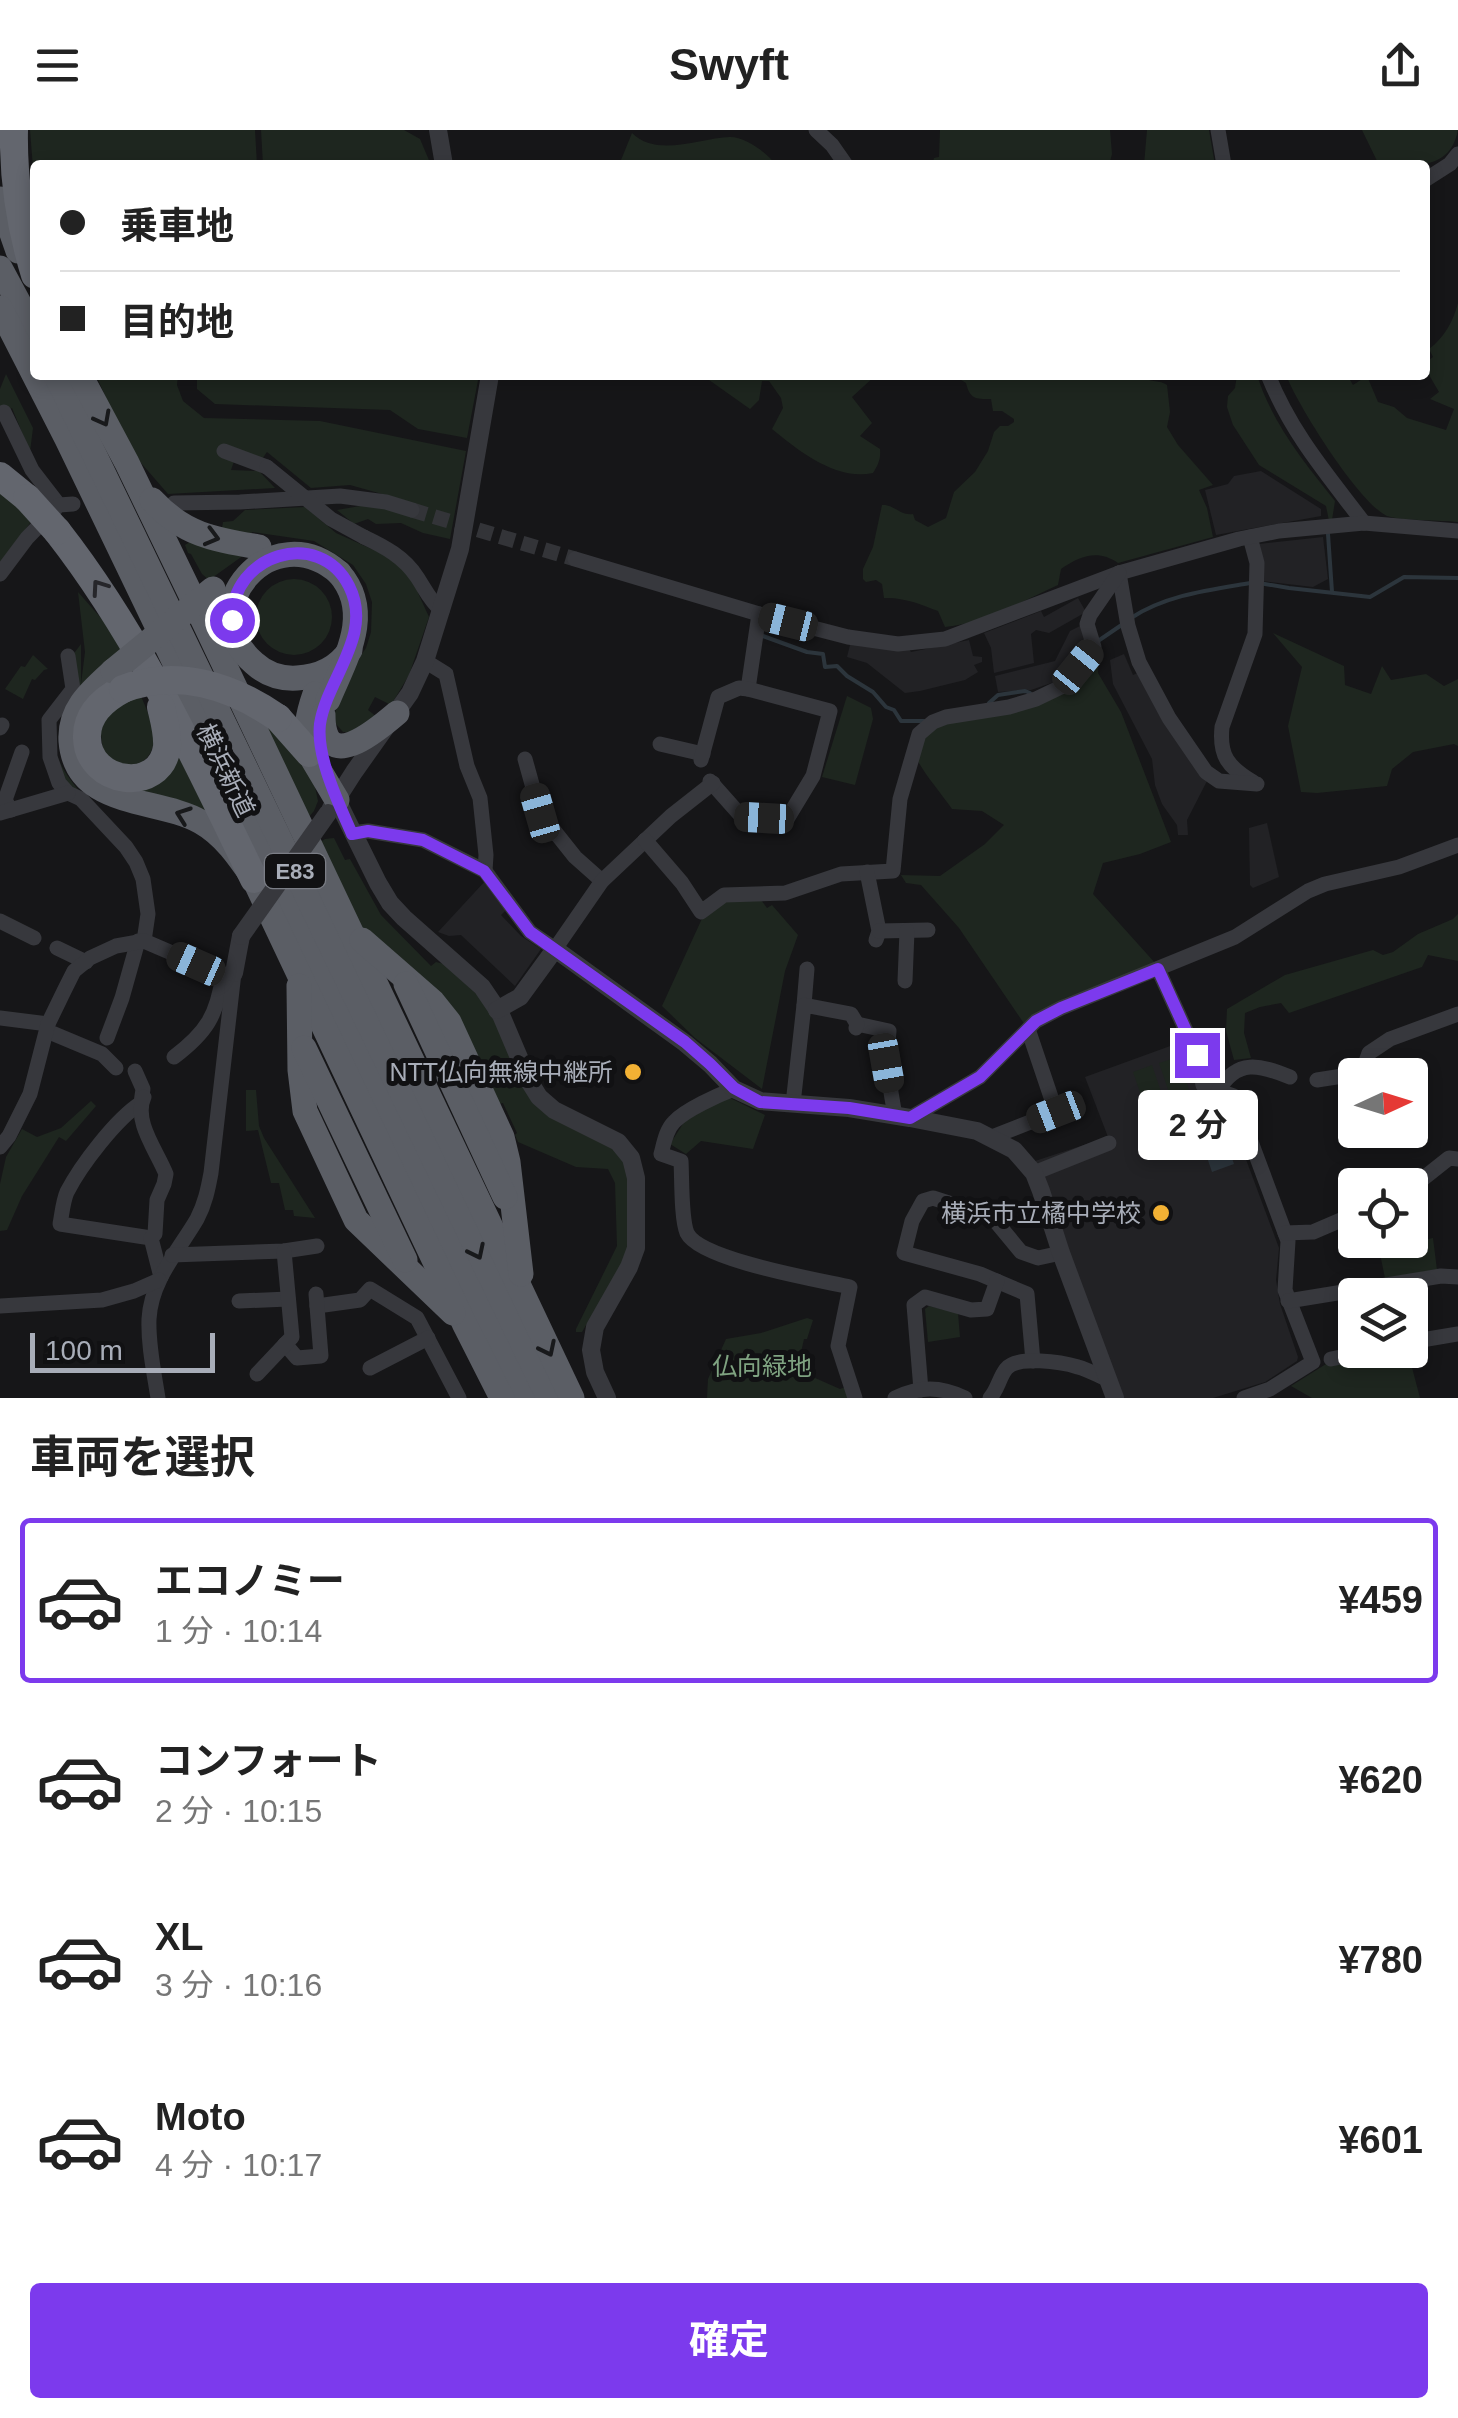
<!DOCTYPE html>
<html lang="ja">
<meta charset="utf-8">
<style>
:root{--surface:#fff;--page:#f6f6f6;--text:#222;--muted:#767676;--line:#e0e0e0;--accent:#7c3aed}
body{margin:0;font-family:Helvetica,"Noto Sans JP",sans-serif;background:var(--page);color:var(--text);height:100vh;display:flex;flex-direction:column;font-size:38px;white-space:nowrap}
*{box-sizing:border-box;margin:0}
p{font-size:32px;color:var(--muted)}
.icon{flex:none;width:55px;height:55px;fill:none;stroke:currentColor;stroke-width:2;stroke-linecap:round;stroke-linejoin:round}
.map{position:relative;height:1268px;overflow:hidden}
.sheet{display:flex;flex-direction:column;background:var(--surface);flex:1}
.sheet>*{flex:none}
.banner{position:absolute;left:30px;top:30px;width:1400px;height:220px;border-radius:10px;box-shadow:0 5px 15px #0003;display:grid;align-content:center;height:220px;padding:0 30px;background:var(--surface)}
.needle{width:65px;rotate:86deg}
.fabs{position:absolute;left:1338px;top:928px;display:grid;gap:20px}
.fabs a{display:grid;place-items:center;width:90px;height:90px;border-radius:10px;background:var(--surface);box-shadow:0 5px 15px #0003;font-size:50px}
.scale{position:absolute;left:30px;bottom:25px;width:185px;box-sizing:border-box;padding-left:10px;border:5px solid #a8adb8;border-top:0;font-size:28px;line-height:35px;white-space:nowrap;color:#a8adb8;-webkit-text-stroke:8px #111113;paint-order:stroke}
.end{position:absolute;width:45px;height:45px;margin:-22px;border:12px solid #7c3aed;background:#fff;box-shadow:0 0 0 5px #fff}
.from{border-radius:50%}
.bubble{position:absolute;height:70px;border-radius:10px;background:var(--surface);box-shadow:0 5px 15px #0003;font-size:32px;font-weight:700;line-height:70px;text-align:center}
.car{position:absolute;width:30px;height:60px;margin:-30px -15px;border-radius:12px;box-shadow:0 0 8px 2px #0007;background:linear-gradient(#222 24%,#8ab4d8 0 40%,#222 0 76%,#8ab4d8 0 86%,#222 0)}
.banner b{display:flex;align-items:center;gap:35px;height:95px;font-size:38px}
.banner b+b{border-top:2px solid var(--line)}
.banner i{width:25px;height:25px;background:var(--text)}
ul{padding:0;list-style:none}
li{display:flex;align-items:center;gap:30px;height:165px;margin:0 20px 15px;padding:0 10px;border:5px solid transparent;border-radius:10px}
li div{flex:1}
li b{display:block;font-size:38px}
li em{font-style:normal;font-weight:700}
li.active{border-color:var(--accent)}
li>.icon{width:90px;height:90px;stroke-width:1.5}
h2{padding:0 30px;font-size:45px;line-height:120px}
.action{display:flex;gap:20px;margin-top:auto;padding:20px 30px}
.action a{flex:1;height:115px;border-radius:10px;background:var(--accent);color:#fff;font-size:40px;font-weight:700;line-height:115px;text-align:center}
header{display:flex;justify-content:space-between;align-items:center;height:130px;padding:0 30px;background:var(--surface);font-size:45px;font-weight:700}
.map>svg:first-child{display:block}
</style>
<header><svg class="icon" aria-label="menu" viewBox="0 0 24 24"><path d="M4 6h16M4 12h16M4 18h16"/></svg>Swyft<svg class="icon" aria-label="share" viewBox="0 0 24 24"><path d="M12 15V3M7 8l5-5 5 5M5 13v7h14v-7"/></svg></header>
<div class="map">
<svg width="1458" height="1268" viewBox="0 0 1458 1268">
<rect width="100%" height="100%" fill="#161618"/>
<g fill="#222225">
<polygon points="1261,341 1321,379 1321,386 1216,405 1205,360 1228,354 1234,346"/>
<polygon points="1323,407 1328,449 1313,457 1262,451 1259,414"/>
<polygon points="1078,468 1086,482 1049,503 1036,500 1031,504 1034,533 994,543 991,518 984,503 1041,481 1044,487"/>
<polygon points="1084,494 1090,513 1084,517 1060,550 1031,560 998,562 995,546 1055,531 1070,501"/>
<polygon points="969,510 973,526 982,527 982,532 974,535 978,542 965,550 920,561 905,563 867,533 847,527 851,511 909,519 911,522"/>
<polygon points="1124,524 1133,545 1142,541 1208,649 1187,690 1188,705 1178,705 1177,695 1162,674 1155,655 1152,629 1113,554 1110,530"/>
<polygon points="1267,693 1279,747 1253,758 1250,755 1249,698"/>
<polygon points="487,749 508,778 501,785 521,806 541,819 515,856 461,805 449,806 438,802"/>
<polygon points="1184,911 1191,929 1198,964 1225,973 1279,1118 1276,1150 1280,1174 1298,1227 1297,1231 1265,1252 1213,1268 1122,1268 1035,1031 1108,1007 1085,947"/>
</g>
<g fill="#1e261f">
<polygon points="30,0 255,0 257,35 35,35 35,63"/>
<polygon points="261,0 404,0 420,9 431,35 263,35"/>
<polygon points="940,0 1110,0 1112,24 1109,35 932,35 934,28 939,27"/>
<polygon points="1147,0 1209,0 1215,35 1144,35"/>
<path d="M1362 0H1458C1450 42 1412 35 1379 35Z"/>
<path d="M632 3C657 28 700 8 730 7 746 7 767 23 776 35H619Z"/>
<path d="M1458 173V392C1441 390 1400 391 1387 386 1359 373 1298 276 1286 245H1347L1353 255 1367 246 1378 272 1394 277 1407 288 1446 300 1454 279 1430 269 1439 262 1425 238V233L1433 227 1429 219C1444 208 1453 192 1458 173Z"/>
<polygon points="6,244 33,298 30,322 12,278 0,285 0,259"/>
<polygon points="96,245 178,245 177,255 183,271 204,288 320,291 466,321 450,409 423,403 401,393 376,394 368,389 354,394 337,380 400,369 350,355 311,358 267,322 262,329 237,322 231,340 259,341 275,358 168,364 135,326 115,289"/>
<polygon points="197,245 479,245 467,308 418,299 390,280 215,274 197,259"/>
<path d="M702 245H876L852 267 872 293 860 306 880 319C881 329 878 335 873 343 836 351 799 321 772 299L783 278 781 268 769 251H762L759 270 750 279Z"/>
<path d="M953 245H1143V248C1151 252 1160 250 1167 255L1170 282 1167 297 1178 315 1213 355 1199 360 1207 378 1213 407 1118 433C1098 419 1080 426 1061 439L1058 455C1023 471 984 493 945 497L938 481C920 474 903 467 884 468L882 454 876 450 866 452 863 449V439L873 417 882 375C894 374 900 386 913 384L915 390 928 397 946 388 954 362 975 342 988 321 994 302 1000 296H1008L1014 292V289L1002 281H993L991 269C975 269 970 269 966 253Z"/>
<path d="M1237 245H1257C1272 293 1304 332 1335 371L1332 390 1329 391 1326 376 1259 335 1233 295 1227 277 1228 266 1235 258Z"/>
<polygon points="0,363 33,389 0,434"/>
<polygon points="305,377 336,403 385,425 398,434 413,452 429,487 409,545 391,575 375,567 368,580 377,587 353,602 343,602 336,594 334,585 353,537 366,518 371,502 372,472 366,454 353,435 314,411 252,402 250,407 222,398 223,392 233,391 245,380"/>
<polygon points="190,412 244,425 209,450 202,444 191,424 188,423 185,415"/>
<circle cx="294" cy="487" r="38"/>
<path d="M78 462 107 495 124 522 80 560 79 555C75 569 62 577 57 591 47 620 65 645 83 665H77L73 658 64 652 53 616 54 591 77 560 72 526 81 514V554L85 522Z"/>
<polygon points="1273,503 1344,536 1345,555 1371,564 1382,536 1391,550 1426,544 1444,556 1458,549 1458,616 1454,614 1413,622 1392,639 1387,656 1317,663 1301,662 1288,596 1302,537"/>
<polygon points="33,525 48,539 44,540 35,550 32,549 23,569 5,559 21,536 25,537"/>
<path d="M1099 528 1098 543 1121 582 1171 712 1140 724 1103 733 1093 764 1156 834 1065 868 1025 895 959 798 921 755 906 753 901 745 940 746 985 714 1004 695 982 681 952 679C938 659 923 643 913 622L939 591 1063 562Z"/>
<path d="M138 560C145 575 152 590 154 607 155 628 135 643 115 633 110 630 107 625 103 621L100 596 103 587Z"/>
<polygon points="847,566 871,578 873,589 855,655 822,647"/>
<polygon points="261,586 274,595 314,652 318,671 314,681 307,689"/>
<polygon points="180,625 210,682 133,660 175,626"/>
<polygon points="334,708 345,730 350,729 381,785 431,836 436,832 444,834 482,869 495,890 523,951 613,1018 621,1026 627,1039 630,1110 623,1133 582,1202 576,1202 576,1199 617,1116 615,1053 608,1039 576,1037 518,1012 515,1005 517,1003 503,973 498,974 364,802 319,713 325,709"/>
<polygon points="758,766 767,778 772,775 798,805 785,841 762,959 695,908 662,876 705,782 725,767"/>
<polygon points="1458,784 1458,831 1428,825 1422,837 1289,883 1281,873 1260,877 1245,883 1244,903 1251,928 1234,930 1226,901 1227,879 1285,845 1373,820 1383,825 1393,822 1418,804 1453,789"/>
<polygon points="1178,927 1192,968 1173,974 1159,933"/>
<polygon points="1152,935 1166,977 1147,983 1133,942"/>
<polygon points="246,960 256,960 259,996 264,1008 315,1088 294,1086 293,1080 285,1080 279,1053 271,1053 258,1000 246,1001"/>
<polygon points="728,967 765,985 753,1019 701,1011 686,1024 670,1014 686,989"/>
<polygon points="91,971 96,976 66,1011 59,1007 22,1066 7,1100 0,1101 0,1054 6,1027 22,999 37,1007 61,998"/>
<path d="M1433 1108 1437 1140 1385 1148 1378 1114C1395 1108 1413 1113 1433 1108Z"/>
<polygon points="929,1176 958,1183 960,1207 928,1212 925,1179"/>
<polygon points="807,1188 813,1190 807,1209 804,1209 797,1240 840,1259 846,1257 852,1268 707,1268 708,1249 726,1209 761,1203"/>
<polygon points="1409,1226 1420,1268 1312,1268 1291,1256 1326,1234 1369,1228"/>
</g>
<polygon fill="#2c353c" points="1219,990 1234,1034 1212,1042 1197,998"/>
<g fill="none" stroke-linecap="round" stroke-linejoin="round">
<g stroke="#2c353c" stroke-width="4">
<polyline points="1328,404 1332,462"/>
<polyline points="1259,453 1289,458 1370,467 1404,447 1458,448"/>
<path d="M1131 488C1166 465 1209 460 1250 453"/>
<polyline points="763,506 807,522 823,524 825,537 837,536 847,546 873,562 886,577 894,580 901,591 924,591"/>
<polyline points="1098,511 1123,494"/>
<polyline points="989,573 998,565 1025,561 1030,563"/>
</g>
<polyline stroke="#333438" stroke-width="15" stroke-dasharray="15 8" stroke-linecap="butt" points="412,380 575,429"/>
<g stroke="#37383d" stroke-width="15">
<polyline points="816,0 832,15 846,35"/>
<polyline points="1218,0 1224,35"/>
<polyline points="1425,50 1450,34 1458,24"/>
<path d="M1268 245C1292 304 1326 343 1364 393"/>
<polyline points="4,282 32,340 59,375"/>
<polyline points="224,321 267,337"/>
<polyline points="174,373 240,372 340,366 386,372 412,380"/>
<path d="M364 407C385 417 404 427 417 447 425 459 430 471 442 481"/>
<path d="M1250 407 1257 433 1255 504 1222 597C1219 626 1228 637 1253 652"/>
<polyline points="575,429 759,484 848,507 898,514 945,509 1119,443 1239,409 1279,401 1364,393 1458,401"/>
<polyline points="1119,443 1128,496 1139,532 1169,588 1206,642 1219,651 1257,654"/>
<polyline points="0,444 27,408 59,375 73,374"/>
<polyline points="68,526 73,559 49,590 50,627 59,653 68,663 81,669 126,717 136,732 143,749 148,784 144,811"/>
<polyline points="425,531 446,544 467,636 480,668 486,725 485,741"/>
<polyline points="748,559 759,484"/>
<polyline points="0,598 2,595"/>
<polyline points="660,614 703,624"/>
<polyline points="525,629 540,683 575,727 602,751"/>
<polyline points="701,630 718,567 739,558 748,559 830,581 813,646 787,689 742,687 710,651"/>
<polyline points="11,680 5,670 22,622"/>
<polyline points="0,683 68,663"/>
<polyline points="352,703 368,701 423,710 485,741 530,802 555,819 602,751 671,686 713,653"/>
<polyline points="645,710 682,753 701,782 724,765 785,763 841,744 893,741 900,669 919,604 933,592 946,587 1009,577 1036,569 1063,556 1094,517 1087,494 1090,485 1119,443"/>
<polyline points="867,742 879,801 876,810"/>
<polyline points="0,791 34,808"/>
<polyline points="879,801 928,800"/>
<polyline points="57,818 86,832"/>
<polyline points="1158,839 1197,925 1203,955 1234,966 1288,1111 1285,1160 1313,1232 1270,1259 1244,1268"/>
<polyline points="905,851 907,801"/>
<polyline points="804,875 807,839"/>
<polyline points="0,888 48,894"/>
<polyline points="857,894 889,901 886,933 895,986"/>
<polyline points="47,901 102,924 116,938"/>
<polyline points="107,908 122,868 138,811"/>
<path d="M174 927C207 902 217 885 223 845"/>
<path d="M135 941 143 959 141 973C116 989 81 1035 67 1062 63 1071 62 1084 60 1094L151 1108"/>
<polyline points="1317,950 1362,943 1369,923 1390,909 1458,884"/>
<path d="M734 959C718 965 685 980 674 992 666 1000 664 1013 661 1024L681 1031C682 1048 681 1089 687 1103 700 1130 819 1150 850 1157L838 1216 855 1268"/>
<path d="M1218 961C1237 928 1260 935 1290 947"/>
<path d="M144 967C133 991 157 1021 166 1044L164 1054 157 1070 155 1104 151 1108 161 1147"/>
<polyline points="793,974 804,875 851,884 857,894 856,898"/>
<polyline points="910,988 980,947 1036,891 1061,878 1235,807 1308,761 1325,754 1399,737 1458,715"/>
<polyline points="992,1007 1056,982 1028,899"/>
<path d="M0 1017 9 1006 30 964 48 894 64 861 74 841 90 828 116 816 144 811 223 845 234 843 211 1043C208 1059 205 1074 197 1089 179 1120 151 1150 149 1189 148 1215 154 1242 158 1268"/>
<polyline points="1034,1043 1109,1013"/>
<polyline points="1389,1055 1398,1052 1420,1051 1449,1028 1458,1029"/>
<polyline points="1285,1103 1313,1102 1355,1084"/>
<polyline points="172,1125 284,1121 317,1116"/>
<polyline points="239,1171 288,1169"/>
<polyline points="1288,1171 1441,1146 1458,1147"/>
<polyline points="0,1176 102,1170 134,1161 159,1150"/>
<polyline points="317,1176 360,1170 370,1159 417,1188 459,1268"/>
<polyline points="1410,1212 1458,1204"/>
<polyline points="285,1214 297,1228 321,1226 316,1164"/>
<polyline points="1331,1229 1375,1220"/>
<polyline points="1033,1231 1027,1164 980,1144 904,1123 912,1091 923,1071 933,1068 992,1087 1021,1122 1038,1128 1061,1123"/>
<polyline points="370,1238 428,1208"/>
<polyline points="257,1244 292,1207 284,1121"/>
<polyline points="921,1260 914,1175 925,1167 971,1180 987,1179 997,1151"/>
<path d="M895 1268C920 1256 940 1256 965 1268"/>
<path d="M990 1268C998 1259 999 1248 1006 1239 1017 1225 1062 1232 1078 1237 1089 1240 1099 1246 1109 1250"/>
</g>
<g stroke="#37383d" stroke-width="18">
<polyline points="438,0 444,35"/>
<polyline points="337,670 378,753 390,773 404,788 482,857 501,885 529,951 539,967 554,980 618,1012 631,1028 636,1048 636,1118 629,1137 595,1197 591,1220 595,1242 607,1268"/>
<polyline points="331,678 354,642 410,563 425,531 460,419 490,245"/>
<polyline points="234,843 241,806"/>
<polyline points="497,880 520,867 555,819 685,913 710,934 734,959 760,971 849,978 910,988 977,1001 1014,1020 1034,1043 1041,1061 1061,1123 1115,1268"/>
</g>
<g stroke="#5b5e65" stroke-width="25">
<polyline points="0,69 18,121"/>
<polyline points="0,138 35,203"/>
<polyline points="0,178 67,309 174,531 524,1268"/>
<polyline points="56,245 549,1268"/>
<polyline points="80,245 127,333 205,494 572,1268"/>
<path d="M152 370C183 404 214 410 259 417"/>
<path d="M339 443C272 384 191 479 254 533 266 544 281 549 297 548 318 547 338 538 350 520"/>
<path d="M113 541C91 561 69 579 71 611 76 679 158 667 201 692 224 705 239 727 254 749L464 1193 502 1268"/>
<path d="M315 564C308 584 304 602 309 623L337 670"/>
<path d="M323 585C323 646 376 601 397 583"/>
<polyline points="362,810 433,872 449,892 502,1007 508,1032 521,1144"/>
<polyline points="406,854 505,1067"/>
<polyline points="299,856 300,940 305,981 356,1090 453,1183"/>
<polyline points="304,918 405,1130"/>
</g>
<g stroke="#63666e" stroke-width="28">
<path d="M14 0C13 48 21 99 35 145"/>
<polyline points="0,346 27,368"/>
<path d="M57 401C140 507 195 628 254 749"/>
<path d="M123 559C104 569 86 584 87 608 88 654 160 665 167 617 168 603 164 590 161 577"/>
<polyline points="278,588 309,623"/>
</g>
<polyline stroke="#37383d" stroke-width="15" points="267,337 331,389 364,407"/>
<polyline stroke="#37383d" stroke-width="18" points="241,806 328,683"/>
<g stroke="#5b5e65" stroke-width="25">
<polyline points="113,541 213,459"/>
<path d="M328 570C345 529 374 483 339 443"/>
</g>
<g stroke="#63666e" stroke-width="28">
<polyline points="27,368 57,401"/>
<path d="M123 559C177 538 232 556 278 588"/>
</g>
</g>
<defs><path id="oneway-chevron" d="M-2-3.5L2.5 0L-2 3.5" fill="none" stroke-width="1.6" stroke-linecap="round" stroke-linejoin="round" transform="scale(2.5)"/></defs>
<g stroke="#18191b">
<use href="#oneway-chevron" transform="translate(103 289) rotate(62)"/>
<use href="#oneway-chevron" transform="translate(212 407) rotate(15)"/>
<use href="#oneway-chevron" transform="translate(183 685) rotate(-160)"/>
<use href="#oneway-chevron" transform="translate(477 1122) rotate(64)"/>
<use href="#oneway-chevron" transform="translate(548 1219) rotate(64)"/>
</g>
<use stroke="#26262a" href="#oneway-chevron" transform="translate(99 457) rotate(-125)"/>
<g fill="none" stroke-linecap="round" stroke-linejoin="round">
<path stroke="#7c3aed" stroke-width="12" d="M232 490C231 424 319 397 349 456 374 505 327 548 320 594 316 627 339 674 352 704L368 701 423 710 484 741 530 802 685 912 710 934 734 958 760 972 849 978 910 988 980 947 1036 891 1061 878 1158 839 1197 925"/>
</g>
<g fill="#f2b134" stroke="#111113" stroke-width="4">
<circle cx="633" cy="942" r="10"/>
<circle cx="1161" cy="1083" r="10"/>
</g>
<g text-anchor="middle" stroke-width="10" stroke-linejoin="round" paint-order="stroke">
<rect fill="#111113" stroke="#7b7e86" stroke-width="2.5" x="265" y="724" width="60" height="34" rx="8"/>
<g font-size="22" font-weight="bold" fill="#a8adb8">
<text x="295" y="749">E83</text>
</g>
<g font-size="25" fill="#a8adb8" stroke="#111113">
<text transform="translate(226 640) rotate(64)" y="9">横浜新道</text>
</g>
<g font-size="25" fill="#a8adb8" stroke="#111113" text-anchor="end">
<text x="613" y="951">NTT仏向無線中継所</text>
<text x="1141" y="1092">横浜市立橘中学校</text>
</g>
<g font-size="25" fill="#7fa381" stroke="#111113">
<text x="762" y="1245">仏向緑地</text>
</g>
</g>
</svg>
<div class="fabs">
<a><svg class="needle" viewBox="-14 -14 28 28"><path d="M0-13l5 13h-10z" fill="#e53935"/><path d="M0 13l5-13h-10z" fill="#767676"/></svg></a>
<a><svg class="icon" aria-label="locate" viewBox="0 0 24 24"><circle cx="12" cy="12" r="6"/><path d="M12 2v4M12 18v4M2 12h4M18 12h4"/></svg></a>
<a><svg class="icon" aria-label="layers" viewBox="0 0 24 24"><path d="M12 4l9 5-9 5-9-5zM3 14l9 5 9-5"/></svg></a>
</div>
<div class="scale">100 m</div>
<i class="end from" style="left:232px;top:490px"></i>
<i class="end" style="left:1197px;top:925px"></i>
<div class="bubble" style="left:1138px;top:960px;width:120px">2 分</div>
<i class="car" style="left:788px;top:492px;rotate:284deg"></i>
<i class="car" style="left:1078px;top:537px;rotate:39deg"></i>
<i class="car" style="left:540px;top:683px;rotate:344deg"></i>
<i class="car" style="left:764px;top:688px;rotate:273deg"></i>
<i class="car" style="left:196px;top:834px;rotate:294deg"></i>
<i class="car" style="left:886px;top:933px;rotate:170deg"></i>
<i class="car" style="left:1056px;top:982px;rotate:249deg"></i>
<div class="banner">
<b><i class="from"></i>乗車地</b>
<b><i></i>目的地</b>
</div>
</div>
<section class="sheet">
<h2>車両を選択</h2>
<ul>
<li class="active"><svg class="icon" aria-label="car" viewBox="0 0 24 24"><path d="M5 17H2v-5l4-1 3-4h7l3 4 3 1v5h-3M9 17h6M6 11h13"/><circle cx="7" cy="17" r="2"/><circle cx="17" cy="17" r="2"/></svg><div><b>エコノミー</b><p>1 分 · 10:14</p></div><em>¥459</em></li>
<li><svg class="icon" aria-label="car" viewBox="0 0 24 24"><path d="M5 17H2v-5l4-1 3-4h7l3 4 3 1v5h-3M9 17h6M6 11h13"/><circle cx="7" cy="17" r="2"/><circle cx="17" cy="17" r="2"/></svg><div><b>コンフォート</b><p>2 分 · 10:15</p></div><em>¥620</em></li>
<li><svg class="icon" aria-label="car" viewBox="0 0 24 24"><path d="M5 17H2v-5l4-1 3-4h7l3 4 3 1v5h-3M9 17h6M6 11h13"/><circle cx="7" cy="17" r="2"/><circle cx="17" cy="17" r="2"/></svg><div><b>XL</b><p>3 分 · 10:16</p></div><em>¥780</em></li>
<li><svg class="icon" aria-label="car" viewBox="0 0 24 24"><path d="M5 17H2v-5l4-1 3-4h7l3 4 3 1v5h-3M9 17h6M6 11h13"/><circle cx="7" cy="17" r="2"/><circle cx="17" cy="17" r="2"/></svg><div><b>Moto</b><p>4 分 · 10:17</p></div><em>¥601</em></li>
</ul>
<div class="action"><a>確定</a></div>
</section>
